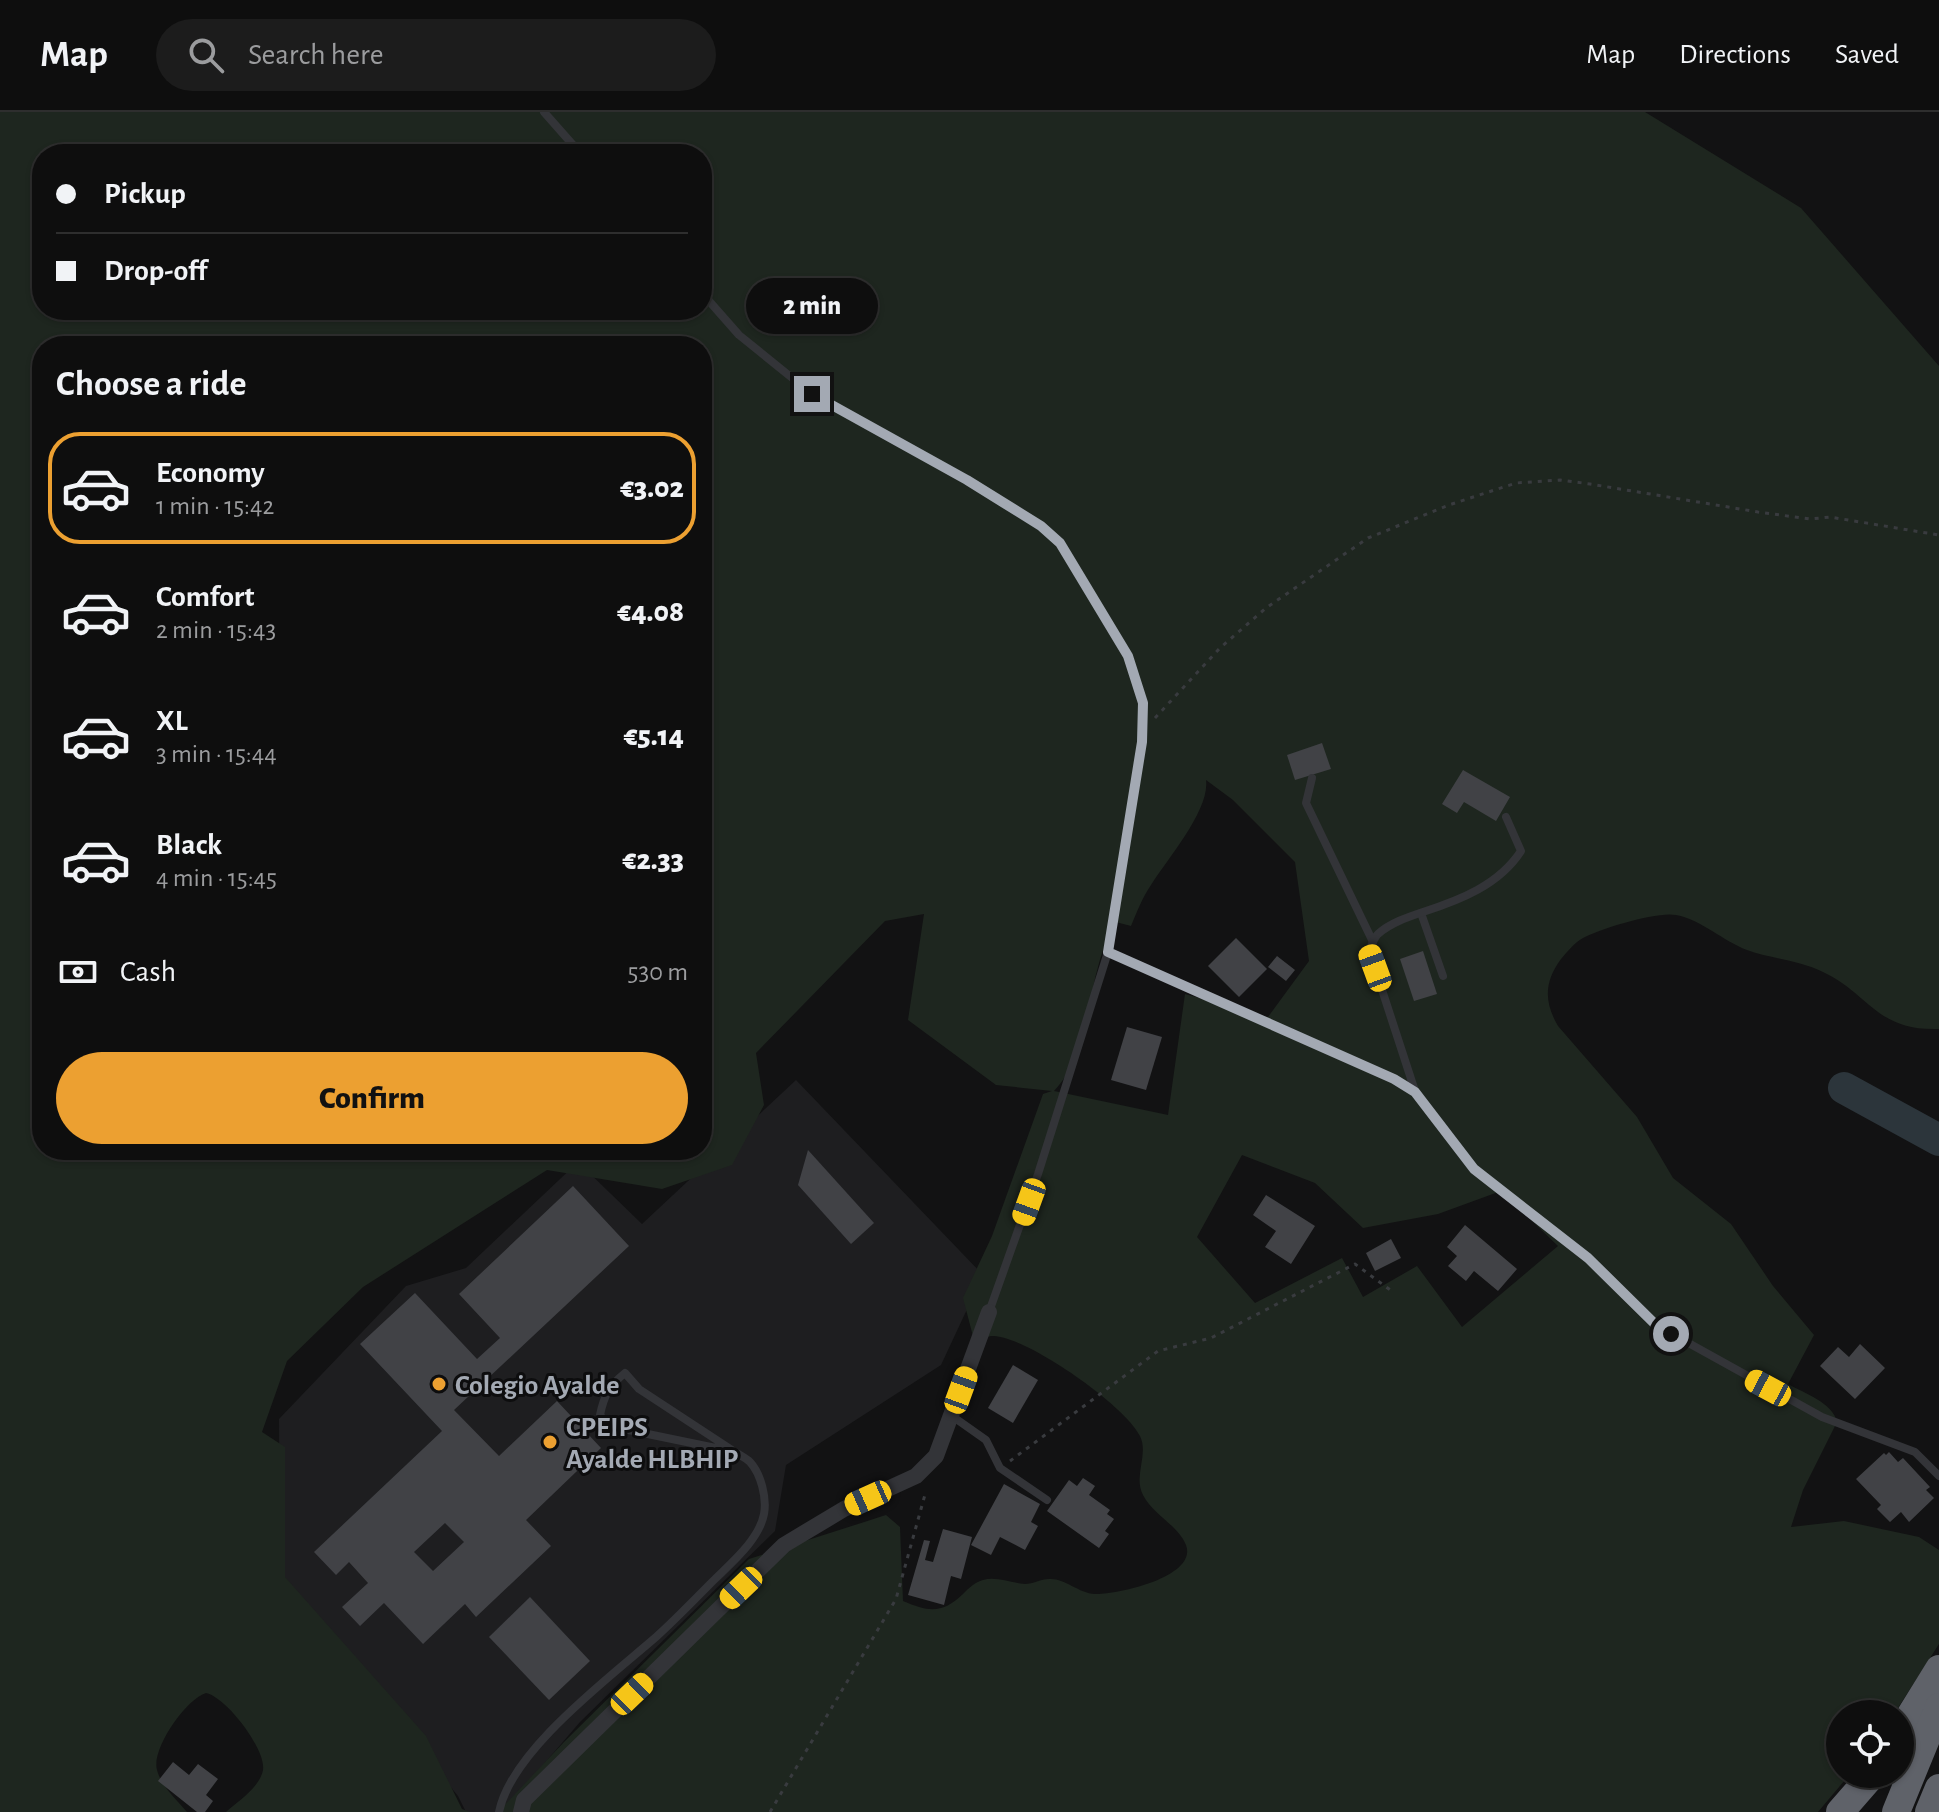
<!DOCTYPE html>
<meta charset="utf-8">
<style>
:root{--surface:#0e0e0e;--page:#1c1c1c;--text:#f1f3f6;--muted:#9b9c9e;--line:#2e2e2e;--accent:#eca031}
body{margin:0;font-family:"Alegreya Sans",sans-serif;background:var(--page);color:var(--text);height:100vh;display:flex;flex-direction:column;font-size:30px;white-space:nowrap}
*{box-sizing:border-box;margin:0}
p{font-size:26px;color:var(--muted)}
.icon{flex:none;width:44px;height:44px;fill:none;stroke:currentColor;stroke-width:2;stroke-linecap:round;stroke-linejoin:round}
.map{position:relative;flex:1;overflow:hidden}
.side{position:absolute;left:32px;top:224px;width:680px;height:824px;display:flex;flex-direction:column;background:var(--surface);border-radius:32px;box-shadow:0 2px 6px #0004,0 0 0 2px var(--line)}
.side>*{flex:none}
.hud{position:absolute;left:32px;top:32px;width:680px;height:176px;border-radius:32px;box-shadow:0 2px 6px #0004,0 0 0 2px var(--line);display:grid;align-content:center;height:176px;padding:0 24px;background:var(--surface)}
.controls{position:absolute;left:1826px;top:1588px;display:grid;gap:16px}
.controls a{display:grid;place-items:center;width:88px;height:88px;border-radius:50%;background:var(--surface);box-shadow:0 2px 6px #0004,0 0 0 2px var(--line);font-size:40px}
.end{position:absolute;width:36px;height:36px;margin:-18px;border:10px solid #a3a9b3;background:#111;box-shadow:0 0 0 4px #111}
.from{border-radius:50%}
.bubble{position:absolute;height:56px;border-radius:28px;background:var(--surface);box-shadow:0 2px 6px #0004,0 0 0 2px var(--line);font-size:26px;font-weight:800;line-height:56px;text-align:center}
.car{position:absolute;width:24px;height:48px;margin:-24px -12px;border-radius:10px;box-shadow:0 0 6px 2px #0007;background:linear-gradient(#f5c518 24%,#345 0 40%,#f5c518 0 76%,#345 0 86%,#f5c518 0)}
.hud b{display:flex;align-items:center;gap:28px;height:76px;font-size:30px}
.hud b+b{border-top:2px solid var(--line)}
.hud i{width:20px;height:20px;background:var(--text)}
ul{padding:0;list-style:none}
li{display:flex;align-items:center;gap:24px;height:112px;margin:0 16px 12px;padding:0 8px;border:4px solid transparent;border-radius:32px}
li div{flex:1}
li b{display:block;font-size:30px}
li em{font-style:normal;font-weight:800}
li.active{border-color:var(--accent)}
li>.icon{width:72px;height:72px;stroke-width:1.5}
h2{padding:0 24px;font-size:36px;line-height:96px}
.pay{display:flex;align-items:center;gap:20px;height:88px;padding:0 24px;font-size:30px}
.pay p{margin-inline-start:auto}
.action{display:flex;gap:16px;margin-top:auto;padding:16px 24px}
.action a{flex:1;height:92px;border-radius:48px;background:var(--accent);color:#111;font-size:32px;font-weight:800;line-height:92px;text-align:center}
header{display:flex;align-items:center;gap:48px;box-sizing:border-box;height:112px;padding:0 40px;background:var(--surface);border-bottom:2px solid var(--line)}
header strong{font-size:38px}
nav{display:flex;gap:44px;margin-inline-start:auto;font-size:28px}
.search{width:560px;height:72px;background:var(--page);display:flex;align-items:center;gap:20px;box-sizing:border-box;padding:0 28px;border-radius:44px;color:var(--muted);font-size:30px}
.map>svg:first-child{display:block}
</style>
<header>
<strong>Map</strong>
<div class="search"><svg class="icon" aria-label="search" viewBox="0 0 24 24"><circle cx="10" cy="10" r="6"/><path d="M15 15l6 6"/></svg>Search here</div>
<nav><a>Map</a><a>Directions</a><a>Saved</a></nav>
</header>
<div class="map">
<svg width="1939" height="1700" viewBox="0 0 1939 1700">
<rect width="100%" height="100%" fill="#121213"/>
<polygon fill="#1e1e20" points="796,968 983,1163 941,1253 786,1353 775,1419 580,1610 538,1659 509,1700 466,1700 458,1684 280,1466 279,1307 406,1174 466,1156 578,1050 642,1112"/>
<path fill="#1e261f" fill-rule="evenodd" d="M0 0H1645L1801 96 1939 254V917C1876 919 1871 883 1823 860 1799 848 1772 847 1747 838 1723 829 1702 808 1676 803 1658 799 1599 817 1583 826 1574 831 1568 839 1561 847 1544 870 1544 890 1558 914L1637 1005 1673 1066 1731 1112 1773 1174 1814 1223 1788 1272C1804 1281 1833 1291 1837 1310L1803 1378 1791 1415 1844 1409 1919 1425 1939 1438V1532L1894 1602H1840V1662H1850L1818 1700H498L564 1630 749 1447 886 1403 900 1415 903 1489C929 1500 942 1502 963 1482 969 1476 975 1470 983 1468 996 1464 1011 1471 1025 1472 1033 1472 1041 1467 1049 1467 1065 1466 1078 1481 1095 1482 1117 1483 1198 1465 1186 1433 1178 1413 1153 1403 1143 1383 1133 1364 1149 1343 1140 1324 1126 1294 1024 1222 991 1224 985 1225 980 1229 975 1232L963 1186 992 1124 1043 982 1052 979 996 973 908 908 924 802 885 809 756 941 764 993 732 1053 662 1077 547 1058 363 1175 287 1249 262 1320 285 1335V1465L426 1624 462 1697 470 1700H226C238 1689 260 1675 263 1658 266 1637 226 1585 206 1581 186 1587 151 1637 157 1658 161 1674 177 1688 187 1700H0ZM42 42H702V198H42ZM42 234H702V1038H42ZM1206 668 1233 688 1295 750 1309 849 1268 905 1185 882 1168 1003 1054 979C1085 947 1087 892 1099 851 1103 837 1108 823 1112 809L1131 814C1137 800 1142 786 1151 773 1168 746 1210 698 1206 668ZM1242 1043 1315 1071 1363 1116 1438 1102 1501 1079 1558 1134 1462 1215 1417 1154 1363 1185 1342 1146 1255 1191 1197 1125Z"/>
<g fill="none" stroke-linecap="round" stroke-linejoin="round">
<polyline stroke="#2c353b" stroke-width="32" points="1844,976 1939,1028"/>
</g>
<g fill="#414246" fill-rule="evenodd">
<polygon points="1322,631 1331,657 1295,668 1287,643"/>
<polygon points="1463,658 1510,685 1496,709 1464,690 1457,701 1442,692"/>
<polygon points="1236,826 1267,857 1239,885 1208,854"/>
<polygon points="1423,839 1437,882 1414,889 1400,847"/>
<polygon points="1277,844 1295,858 1286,869 1268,855"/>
<polygon points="1127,915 1162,925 1146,978 1111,968"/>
<polygon points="808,1038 874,1111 851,1132 798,1073"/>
<path d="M573 1074 629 1134 454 1298 499 1344 557 1289 601 1336 526 1408 551 1434 476 1505 465 1492 423 1532 384 1491 360 1514 342 1495 368 1471 349 1450 336 1463 314 1440 442 1319 360 1232 415 1181 477 1247 500 1226 459 1182ZM445 1411 464 1430 433 1459 414 1440Z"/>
<polygon points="1266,1083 1315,1114 1291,1152 1265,1135 1276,1119 1253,1103"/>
<polygon points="1465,1113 1517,1157 1498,1179 1474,1159 1466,1169 1448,1154 1457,1144 1447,1135"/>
<polygon points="1391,1127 1401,1146 1375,1159 1366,1141"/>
<polygon points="1860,1232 1885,1256 1855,1287 1820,1254 1838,1235 1849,1245"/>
<polygon points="1013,1253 1038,1268 1013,1311 988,1296"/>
<polygon points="1889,1340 1898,1350 1903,1346 1930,1375 1926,1378 1934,1386 1909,1410 1901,1400 1890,1410 1877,1397 1881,1393 1856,1367 1884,1341 1886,1343"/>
<polygon points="1083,1366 1095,1374 1089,1383 1110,1398 1107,1402 1114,1407 1105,1419 1109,1422 1099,1436 1047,1399 1069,1368 1077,1374"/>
<polygon points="1004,1372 1040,1392 1031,1410 1038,1414 1025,1438 1000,1425 991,1443 971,1433"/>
<polygon points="943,1417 972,1425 961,1467 951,1464 944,1493 908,1483 924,1428 930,1429 925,1448 933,1450"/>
<polygon points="530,1485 590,1549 549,1588 489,1525"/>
<polygon points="173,1650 189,1663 198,1652 218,1667 206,1683 213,1689 205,1700 197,1700 158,1669"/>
</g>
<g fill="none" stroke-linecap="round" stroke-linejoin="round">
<g stroke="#393b3f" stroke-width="3" stroke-dasharray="4 6" stroke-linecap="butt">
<polyline points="1155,606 1220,536 1266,496 1368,426 1449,393 1516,371 1560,368 1590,372 1758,400 1810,407 1830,405 1939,423"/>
<polyline points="1010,1349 1158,1239 1211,1226 1355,1152 1393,1180"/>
<polyline points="770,1700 896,1487 926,1379"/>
</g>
<g stroke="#333438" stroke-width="8">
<polyline points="544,0 581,42"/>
<polyline points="702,181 739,223 812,282 967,368 1041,414 1060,431 1128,544 1143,591 1142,630 1108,840 1038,1062 989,1200"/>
<polyline points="1312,666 1306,691 1373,830"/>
<polyline points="1421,801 1443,864"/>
<polyline points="1108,840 1394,967 1415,980 1474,1057 1588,1146 1656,1213 1822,1305 1915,1340 1939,1364"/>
<path d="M1415 979 1369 838C1372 833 1374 826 1378 822 1390 811 1408 805 1423 800 1460 788 1499 773 1521 739L1506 705"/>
<polyline points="952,1304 986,1328 1000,1356 1047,1388"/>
<path d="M499 1700C511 1639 609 1566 656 1525 676 1507 694 1488 713 1469 731 1451 759 1428 764 1402 767 1386 761 1362 750 1350 746 1346 739 1343 735 1340L639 1277 625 1261C610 1273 604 1283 600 1303L609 1314 735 1340"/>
</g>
<polyline stroke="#333438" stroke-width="16" points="521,1700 524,1688 784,1433 844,1397 916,1364 936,1344 989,1200"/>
<g stroke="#5f6269" stroke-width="28">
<polyline points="1900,1620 1939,1557"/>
<polyline points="1840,1700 1873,1662"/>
<polyline points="1896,1700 1939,1595"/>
<polyline points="1929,1700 1939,1676"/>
</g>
</g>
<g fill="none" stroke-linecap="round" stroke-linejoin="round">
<polyline stroke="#a3a9b3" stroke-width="10" points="812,282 967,368 1041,414 1060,431 1128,544 1143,591 1142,630 1108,840 1394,967 1415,980 1474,1057 1588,1146 1656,1213 1671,1222"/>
</g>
<g fill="#eca031" stroke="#0d0d0e" stroke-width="3">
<circle cx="439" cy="1272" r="8"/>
<circle cx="550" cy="1330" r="8"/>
</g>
<g text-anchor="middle" stroke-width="6" stroke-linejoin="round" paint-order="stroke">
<g font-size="28" font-weight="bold" fill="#a3a9b3" stroke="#0d0d0e" text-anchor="start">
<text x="455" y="1282">Colegio Ayalde</text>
<text x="566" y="1324">CPEIPS<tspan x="566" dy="32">Ayalde HLBHIP</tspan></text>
</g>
</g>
</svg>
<div class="controls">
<a><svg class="icon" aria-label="locate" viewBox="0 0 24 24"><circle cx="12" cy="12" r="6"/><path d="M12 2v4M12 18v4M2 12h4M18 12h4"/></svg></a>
</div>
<i class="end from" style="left:1671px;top:1222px"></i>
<i class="end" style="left:812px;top:282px"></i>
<div class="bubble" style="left:746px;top:166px;width:132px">2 min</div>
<i class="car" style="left:1375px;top:856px;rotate:340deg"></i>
<i class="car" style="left:1029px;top:1090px;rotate:200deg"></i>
<i class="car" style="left:1768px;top:1276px;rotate:298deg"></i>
<i class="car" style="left:961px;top:1278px;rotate:20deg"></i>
<i class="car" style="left:868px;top:1386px;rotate:246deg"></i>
<i class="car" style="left:741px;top:1476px;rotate:226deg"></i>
<i class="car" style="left:632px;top:1582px;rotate:46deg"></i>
<div class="hud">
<b><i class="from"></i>Pickup</b>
<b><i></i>Drop-off</b>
</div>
<section class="side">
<h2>Choose a ride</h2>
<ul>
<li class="active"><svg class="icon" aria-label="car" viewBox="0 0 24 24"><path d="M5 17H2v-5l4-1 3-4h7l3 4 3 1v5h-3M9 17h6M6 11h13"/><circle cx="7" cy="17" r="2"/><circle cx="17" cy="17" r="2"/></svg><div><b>Economy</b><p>1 min · 15:42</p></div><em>€3.02</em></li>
<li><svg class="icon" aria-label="car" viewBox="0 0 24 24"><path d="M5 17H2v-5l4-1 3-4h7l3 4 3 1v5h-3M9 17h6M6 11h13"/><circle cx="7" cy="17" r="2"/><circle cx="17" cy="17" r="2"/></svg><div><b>Comfort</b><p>2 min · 15:43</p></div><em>€4.08</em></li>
<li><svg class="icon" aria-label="car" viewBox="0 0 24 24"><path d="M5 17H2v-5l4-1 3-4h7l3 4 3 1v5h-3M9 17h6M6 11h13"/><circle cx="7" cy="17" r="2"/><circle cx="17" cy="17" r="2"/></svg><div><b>XL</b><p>3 min · 15:44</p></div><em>€5.14</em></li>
<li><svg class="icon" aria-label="car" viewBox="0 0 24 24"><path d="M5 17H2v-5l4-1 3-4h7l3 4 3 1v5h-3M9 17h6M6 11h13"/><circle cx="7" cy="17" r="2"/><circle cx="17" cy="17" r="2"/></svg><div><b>Black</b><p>4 min · 15:45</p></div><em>€2.33</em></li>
</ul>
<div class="pay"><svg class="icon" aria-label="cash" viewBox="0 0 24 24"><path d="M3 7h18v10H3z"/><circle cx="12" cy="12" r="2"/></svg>Cash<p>530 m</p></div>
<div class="action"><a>Confirm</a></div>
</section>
</div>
